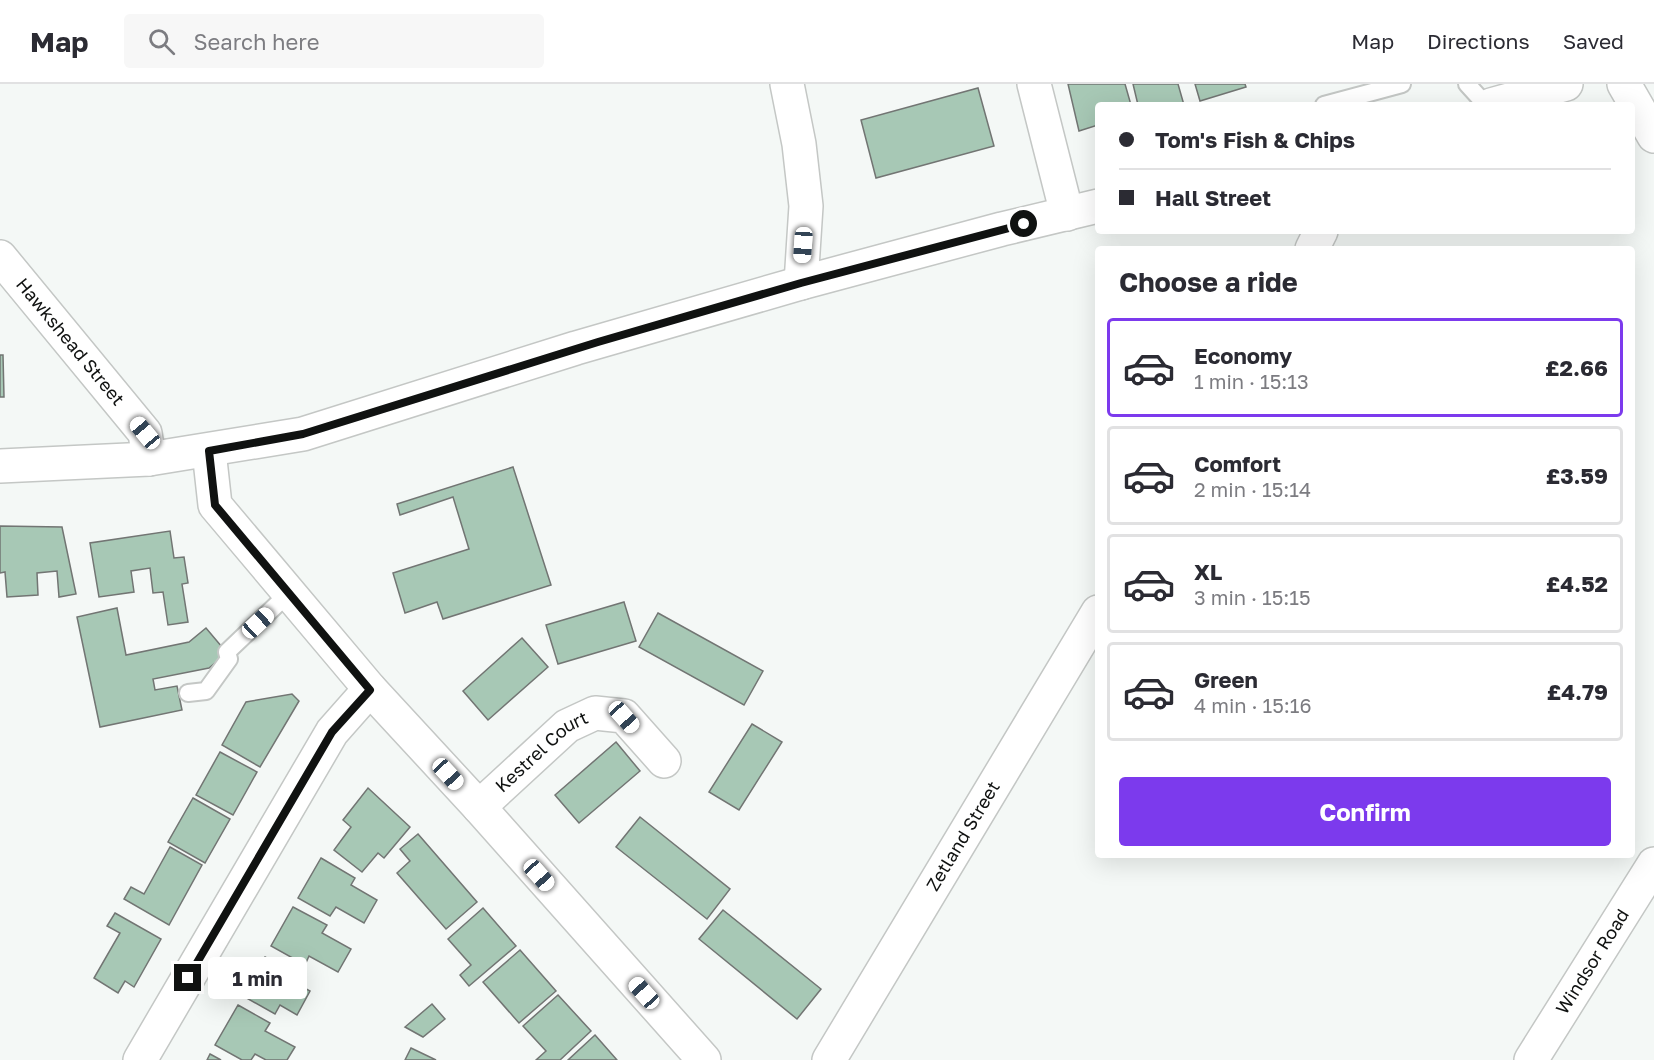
<!DOCTYPE html>
<meta charset="utf-8">
<style>
:root{--surface:#fff;--page:#f7f7f7;--text:#2b2b33;--muted:#7c7c81;--line:#e1e1e2;--accent:#7c3aed}
body{margin:0;font-family:"Golos Text",sans-serif;background:var(--page);color:var(--text);height:100vh;display:flex;flex-direction:column;font-size:22px;white-space:nowrap}
*{box-sizing:border-box;margin:0}
p{font-size:20px;color:var(--muted)}
.icon{flex:none;width:33px;height:33px;fill:none;stroke:currentColor;stroke-width:2;stroke-linecap:round;stroke-linejoin:round}
.map{position:relative;flex:1;overflow:hidden}
.details{position:absolute;left:1095px;top:162px;width:540px;height:612px;display:flex;flex-direction:column;background:var(--surface);border-radius:6px;box-shadow:0 6px 24px #0002}
.details>*{flex:none}
.banner{position:absolute;left:1095px;top:18px;width:540px;height:132px;border-radius:6px;box-shadow:0 6px 24px #0002;display:grid;align-content:center;height:132px;padding:0 24px;background:var(--surface)}
.end{position:absolute;width:27px;height:27px;margin:-14px;border:8px solid #101211;background:#fff;box-shadow:0 0 0 3px #fff}
.from{border-radius:50%}
.bubble{position:absolute;height:42px;border-radius:6px;background:var(--surface);box-shadow:0 6px 24px #0002;font-size:20px;font-weight:700;line-height:42px;text-align:center}
.car{position:absolute;width:18px;height:36px;margin:-18px -9px;border-radius:8px;box-shadow:0 0 4px 2px #0007;background:linear-gradient(#fff 24%,#345 0 40%,#fff 0 76%,#345 0 86%,#fff 0)}
.banner b{display:flex;align-items:center;gap:21px;height:57px;font-size:22px}
.banner b+b{border-top:2px solid var(--line)}
.banner i{width:15px;height:15px;background:var(--text)}
ul{padding:0;list-style:none}
li{display:flex;align-items:center;gap:18px;height:99px;margin:0 12px 9px;padding:0 12px;border:3px solid var(--line);border-radius:6px}
li div{flex:1}
li b{display:block;font-size:22px}
li em{font-style:normal;font-weight:700}
li.selected{border-color:var(--accent)}
li>.icon{width:54px;height:54px;stroke-width:1.5}
h2{padding:0 24px;font-size:27px;line-height:72px}
.primary-button{display:flex;gap:12px;margin-top:auto;padding:12px 24px}
.primary-button a{flex:1;height:69px;border-radius:6px;background:var(--accent);color:#fff;font-size:24px;font-weight:700;line-height:69px;text-align:center}
header{display:flex;align-items:center;gap:36px;box-sizing:border-box;height:84px;padding:0 30px;background:var(--surface);border-bottom:2px solid var(--line)}
header strong{font-size:28px}
nav{display:flex;gap:33px;margin-inline-start:auto;font-size:21px}
.search{width:420px;height:54px;background:var(--page);display:flex;align-items:center;gap:15px;box-sizing:border-box;padding:0 21px;border-radius:6px;color:var(--muted);font-size:22px}
.map>svg:first-child{display:block}
</style>
<header>
<strong>Map</strong>
<div class="search"><svg class="icon" aria-label="search" viewBox="0 0 24 24"><circle cx="10" cy="10" r="6"/><path d="M15 15l6 6"/></svg>Search here</div>
<nav><a>Map</a><a>Directions</a><a>Saved</a></nav>
</header>
<div class="map">
<svg width="1654" height="976" viewBox="0 0 1654 976">
<rect width="100%" height="100%" fill="#f4f8f6"/>
<g fill="#a7c8b5" stroke="#727573" stroke-width="1.5">
<polygon points="1068,0 1125,0 1131,21 1098,21 1098,41 1079,47"/>
<polygon points="1133,0 1178,0 1184,21 1138,21"/>
<polygon points="1195,0 1245,0 1246,3 1200,17"/>
<polygon points="978,4 994,62 876,94 861,36"/>
<polygon points="0,271 3,271 4,313 0,313"/>
<polygon points="513,383 551,501 443,535 437,518 405,529 393,489 469,465 453,413 400,431 397,420"/>
<polygon points="0,442 62,443 76,510 59,513 57,487 37,489 38,511 7,513 5,488 0,489"/>
<polygon points="170,447 174,474 184,473 188,499 182,500 188,538 168,541 163,508 153,509 150,484 131,487 134,508 99,513 90,459"/>
<polygon points="624,518 636,557 558,580 546,541"/>
<polygon points="117,524 126,571 189,558 206,544 227,569 209,584 153,595 155,606 177,602 182,626 100,643 77,533"/>
<polygon points="658,529 763,587 744,621 639,563"/>
<polygon points="522,554 548,583 488,636 463,607"/>
<polygon points="292,610 299,617 260,683 222,661 246,618"/>
<polygon points="752,640 782,658 739,726 709,708"/>
<polygon points="616,658 640,687 579,739 555,711"/>
<polygon points="220,668 257,688 233,731 196,711"/>
<polygon points="368,704 410,743 384,774 378,769 362,788 334,766 351,743 343,736"/>
<polygon points="193,714 230,735 205,779 168,758"/>
<polygon points="640,733 730,805 707,835 616,763"/>
<polygon points="418,750 477,818 446,845 397,789 410,777 400,765"/>
<polygon points="170,763 202,781 169,841 124,815 131,803 144,810"/>
<polygon points="321,774 355,794 351,801 377,816 364,839 336,823 330,832 298,814"/>
<polygon points="293,823 327,841 322,849 351,865 338,888 309,872 305,881 271,862"/>
<polygon points="483,824 516,862 469,902 460,891 471,881 448,855"/>
<polygon points="723,826 821,905 797,935 699,855"/>
<polygon points="115,829 161,855 134,903 125,897 118,909 94,894 120,849 107,842"/>
<polygon points="520,866 556,907 519,939 483,898"/>
<polygon points="265,873 298,891 294,898 310,907 297,931 280,921 275,930 243,912"/>
<polygon points="558,911 591,947 560,976 536,976 546,967 523,942"/>
<polygon points="432,920 445,935 423,953 405,943"/>
<polygon points="238,921 270,939 265,947 295,963 287,976 266,976 255,970 251,976 242,976 215,961"/>
<polygon points="595,951 617,976 568,976"/>
<polygon points="411,964 436,976 405,976"/>
<polygon points="210,970 221,976 207,976"/>
</g>
<g fill="none" stroke-linecap="round" stroke-linejoin="round">
<g stroke="#c4c7c5" stroke-width="20">
<g id="lane">
<polyline points="1467,0 1486,21"/>
<polyline points="1324,21 1402,0"/>
<polyline points="188,609 206,607 229,575 227,568 289,509"/>
</g>
</g>
<g stroke="#c4c7c5" stroke-width="36">
<g id="street">
<polyline points="787,0 799,60 806,122 801,199"/>
<polyline points="1034,0 1067,130"/>
<polyline points="1312,165 1321,147"/>
<path id="s1" d="M0 173 145 349 149 375"/>
<polyline points="209,367 215,421 370,605 479,723 704,976"/>
<path id="s2" d="M479 723 567 642 595 629 624 632 664 677"/>
<polyline points="140,976 332,648 370,605"/>
<path id="s3" d="M829 976 1098 528"/>
<path id="s4" d="M1531 976 1654 780"/>
</g>
</g>
<g stroke="#c4c7c5" stroke-width="36">
<g id="secondary">
<polyline points="1491,21 1566,0"/>
<polyline points="0,382 149,375 303,350 576,264 801,199 1002,145 1098,122"/>
</g>
</g>
<g stroke="#c4c7c5" stroke-width="36">
<polyline id="primary" points="1624,0 1654,52"/>
</g>
<use href="#lane" stroke="#fff" stroke-width="16"/>
<use href="#street" stroke="#fff" stroke-width="33"/>
<use href="#secondary" stroke="#fff" stroke-width="33"/>
<use href="#primary" stroke="#fff" stroke-width="33"/>
</g>
<g fill="none" stroke-linecap="round" stroke-linejoin="round">
<polyline stroke="#101211" stroke-width="8" points="188,894 332,648 370,606 215,421 209,367 303,350 598,258 801,199 1024,140"/>
</g>
<g text-anchor="middle" stroke-width="6" stroke-linejoin="round" paint-order="stroke">
<g font-size="18" fill="#101211" stroke="#fff">
<text dy="6" stroke="none"><textPath href="#s1" startOffset="110">Hawkshead Street</textPath></text>
<text dy="6" stroke="none"><textPath href="#s2" startOffset="84">Kestrel Court</textPath></text>
<text dy="6" stroke="none"><textPath href="#s3" startOffset="261">Zetland Street</textPath></text>
<text dy="6" stroke="none"><textPath href="#s4" startOffset="116">Windsor Road</textPath></text>
</g>
</g>
</svg>
<i class="end from" style="left:1024px;top:140px"></i>
<i class="end" style="left:188px;top:894px"></i>
<div class="bubble" style="left:208px;top:873px;width:99px">1 min</div>
<i class="car" style="left:803px;top:161px;rotate:184deg"></i>
<i class="car" style="left:145px;top:349px;rotate:320deg"></i>
<i class="car" style="left:258px;top:539px;rotate:47deg"></i>
<i class="car" style="left:624px;top:633px;rotate:138deg"></i>
<i class="car" style="left:448px;top:690px;rotate:137deg"></i>
<i class="car" style="left:539px;top:791px;rotate:138deg"></i>
<i class="car" style="left:644px;top:909px;rotate:318deg"></i>
<div class="banner">
<b><i class="from"></i>Tom's Fish &amp; Chips</b>
<b><i></i>Hall Street</b>
</div>
<section class="details">
<h2>Choose a ride</h2>
<ul>
<li class="selected"><svg class="icon" aria-label="car" viewBox="0 0 24 24"><path d="M5 17H2v-5l4-1 3-4h7l3 4 3 1v5h-3M9 17h6M6 11h13"/><circle cx="7" cy="17" r="2"/><circle cx="17" cy="17" r="2"/></svg><div><b>Economy</b><p>1 min · 15:13</p></div><em>£2.66</em></li>
<li><svg class="icon" aria-label="car" viewBox="0 0 24 24"><path d="M5 17H2v-5l4-1 3-4h7l3 4 3 1v5h-3M9 17h6M6 11h13"/><circle cx="7" cy="17" r="2"/><circle cx="17" cy="17" r="2"/></svg><div><b>Comfort</b><p>2 min · 15:14</p></div><em>£3.59</em></li>
<li><svg class="icon" aria-label="car" viewBox="0 0 24 24"><path d="M5 17H2v-5l4-1 3-4h7l3 4 3 1v5h-3M9 17h6M6 11h13"/><circle cx="7" cy="17" r="2"/><circle cx="17" cy="17" r="2"/></svg><div><b>XL</b><p>3 min · 15:15</p></div><em>£4.52</em></li>
<li><svg class="icon" aria-label="car" viewBox="0 0 24 24"><path d="M5 17H2v-5l4-1 3-4h7l3 4 3 1v5h-3M9 17h6M6 11h13"/><circle cx="7" cy="17" r="2"/><circle cx="17" cy="17" r="2"/></svg><div><b>Green</b><p>4 min · 15:16</p></div><em>£4.79</em></li>
</ul>
<div class="primary-button"><a>Confirm</a></div>
</section>
</div>
